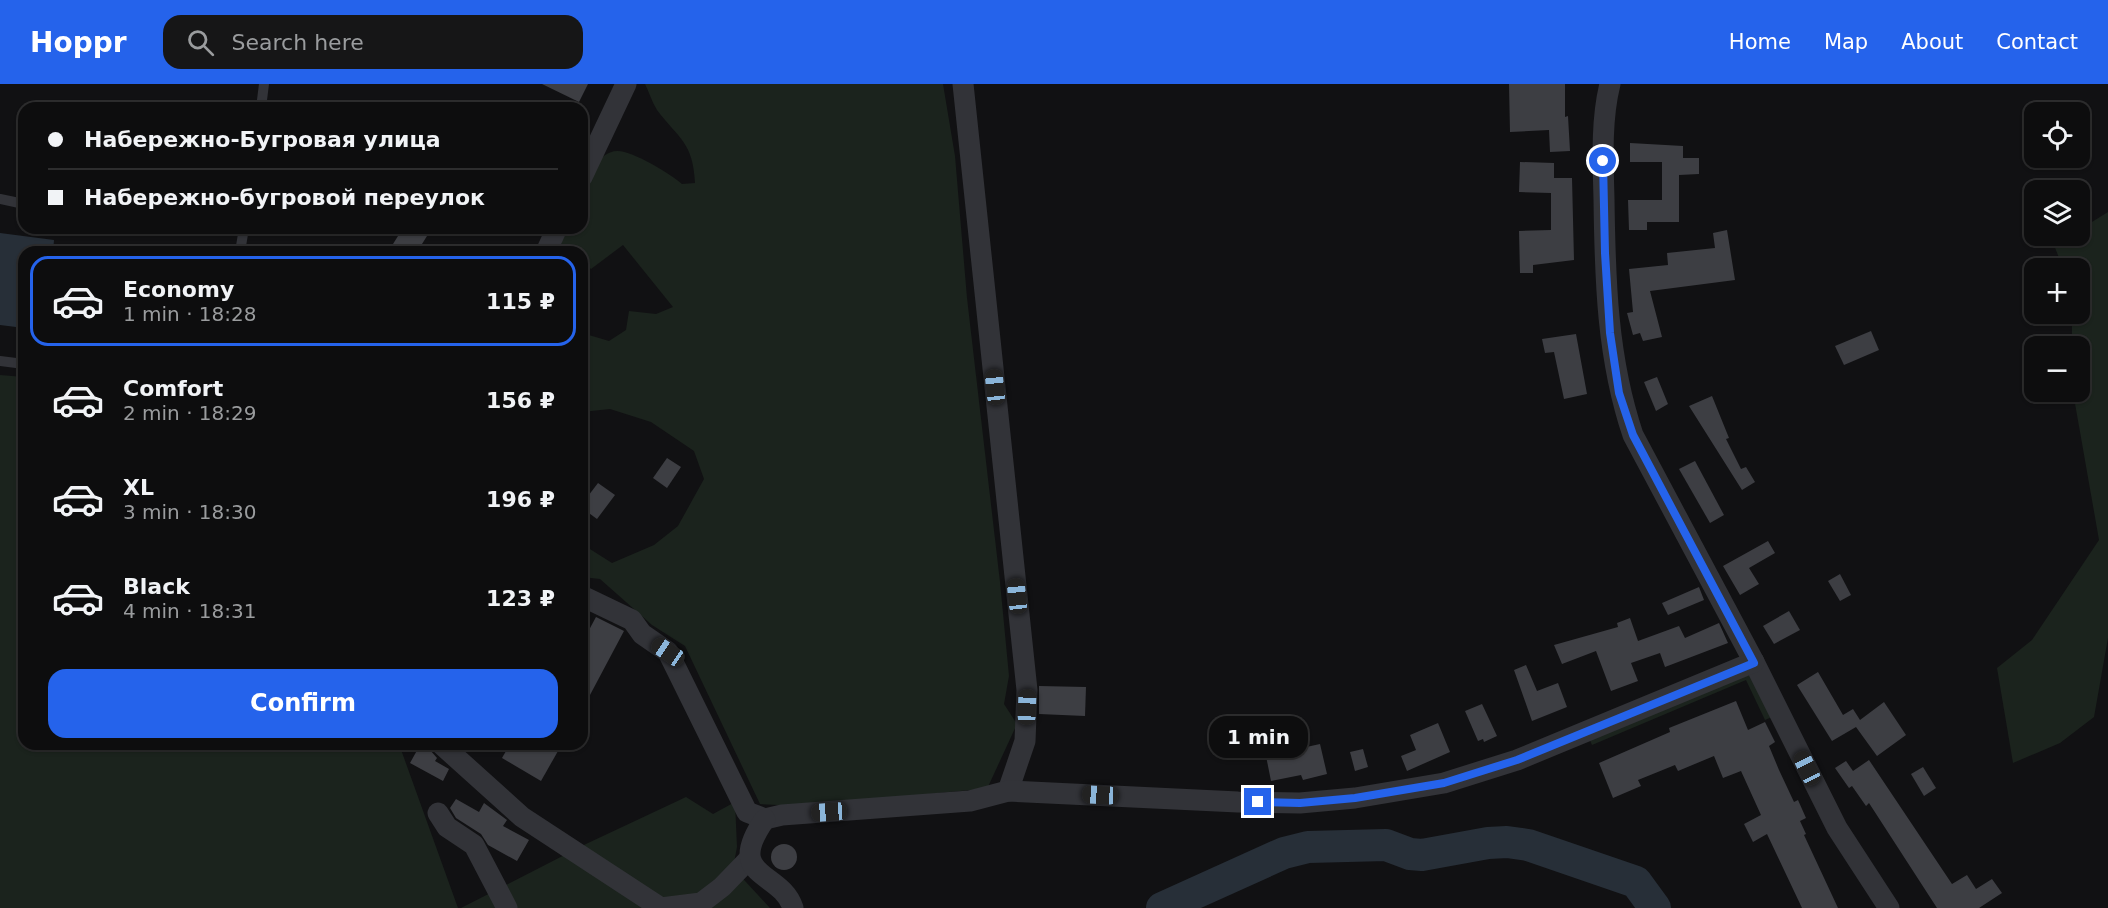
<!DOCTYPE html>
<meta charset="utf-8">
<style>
:root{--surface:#0d0d0e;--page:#161617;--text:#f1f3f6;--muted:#9a9c9e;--line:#2d2d2e;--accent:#2563eb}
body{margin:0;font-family:"DejaVu Sans",sans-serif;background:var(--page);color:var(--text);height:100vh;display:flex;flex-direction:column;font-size:22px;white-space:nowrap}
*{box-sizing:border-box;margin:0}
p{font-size:20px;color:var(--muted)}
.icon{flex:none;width:33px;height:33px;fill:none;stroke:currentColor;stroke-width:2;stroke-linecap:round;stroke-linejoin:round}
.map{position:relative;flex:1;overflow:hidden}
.sheet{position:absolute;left:18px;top:162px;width:570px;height:504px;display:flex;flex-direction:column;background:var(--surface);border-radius:18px;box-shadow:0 2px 4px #0004,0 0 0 2px var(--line)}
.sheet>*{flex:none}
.top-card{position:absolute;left:18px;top:18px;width:570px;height:132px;border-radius:18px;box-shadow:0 2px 4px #0004,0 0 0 2px var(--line);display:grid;align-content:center;height:132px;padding:0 30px;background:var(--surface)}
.buttons{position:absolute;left:2024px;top:18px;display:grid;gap:12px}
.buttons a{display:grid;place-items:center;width:66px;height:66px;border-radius:12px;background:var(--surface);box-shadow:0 2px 4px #0004,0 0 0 2px var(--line);font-size:30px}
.end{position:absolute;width:27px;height:27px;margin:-14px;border:8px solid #2563eb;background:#fff;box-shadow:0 0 0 3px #fff}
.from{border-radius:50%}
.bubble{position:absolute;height:42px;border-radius:18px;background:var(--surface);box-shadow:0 2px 4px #0004,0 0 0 2px var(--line);font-size:20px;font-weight:700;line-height:42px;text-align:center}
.car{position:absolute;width:18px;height:36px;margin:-18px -9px;border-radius:8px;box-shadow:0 0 4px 2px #0007;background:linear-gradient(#222 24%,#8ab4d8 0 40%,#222 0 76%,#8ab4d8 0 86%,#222 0)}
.top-card b{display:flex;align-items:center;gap:21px;height:57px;font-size:22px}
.top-card b+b{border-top:2px solid var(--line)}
.top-card i{width:15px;height:15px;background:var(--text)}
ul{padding:10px 0 0;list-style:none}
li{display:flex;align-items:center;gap:18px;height:90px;margin:0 12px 9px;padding:0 18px;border:3px solid transparent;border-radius:18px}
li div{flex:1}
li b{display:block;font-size:22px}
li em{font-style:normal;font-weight:700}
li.current{border-color:var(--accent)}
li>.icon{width:54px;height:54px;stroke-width:1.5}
.button{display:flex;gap:12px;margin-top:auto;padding:12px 30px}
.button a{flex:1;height:69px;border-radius:18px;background:var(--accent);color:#fff;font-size:24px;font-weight:700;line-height:69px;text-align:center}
header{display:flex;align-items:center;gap:36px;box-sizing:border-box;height:84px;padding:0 30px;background:var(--accent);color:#fff}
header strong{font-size:28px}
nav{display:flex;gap:33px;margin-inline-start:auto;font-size:21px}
.search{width:420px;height:54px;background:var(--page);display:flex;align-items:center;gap:15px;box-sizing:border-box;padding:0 21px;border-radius:18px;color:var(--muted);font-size:22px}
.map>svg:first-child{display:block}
</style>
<header>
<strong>Hoppr</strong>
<div class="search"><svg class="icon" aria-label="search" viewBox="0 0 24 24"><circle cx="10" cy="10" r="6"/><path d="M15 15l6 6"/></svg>Search here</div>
<nav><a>Home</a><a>Map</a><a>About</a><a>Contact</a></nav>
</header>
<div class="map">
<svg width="2108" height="824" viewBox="0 0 2108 824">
<rect width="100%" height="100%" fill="#111113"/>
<g fill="#1b231d">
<path d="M645 0H943L955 72 967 214 1000 498 1009 592 1004 620 1017 640 987 705C910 709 837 726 760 720L685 562 652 541 600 495 582 493V460L612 479 654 461 678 442 704 395 694 367 651 338 610 325 582 328V249L609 257 626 246 629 227 656 230 673 223 623 161 591 185 582 176V168H571L561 161 564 144H582C582 133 579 118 582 107 586 93 600 67 617 67 631 66 671 90 682 100L695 99C693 58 679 55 657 26 652 18 649 8 645 0Z"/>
<polygon points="2108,128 2108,554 2094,633 2060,659 2013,679 1997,584 2032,556 2099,456 2073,308 2079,308 2079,262 2072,262 2072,230 2079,230 2079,184 2063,184 2054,161 2070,152 2079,152 2079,146"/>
<polygon points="0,291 24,293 24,660 399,660 458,824 0,824"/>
<polygon points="1746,590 1750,592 1772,633 1765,636 1746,596 1592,661 1588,652"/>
<polygon points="686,713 713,730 735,718 737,763 733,784 770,824 461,824 586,760"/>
</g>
<polygon fill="#272f38" points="0,149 54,156 53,168 24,168 24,244 0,241"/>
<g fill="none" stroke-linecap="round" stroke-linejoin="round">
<polyline stroke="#272f38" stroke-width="32" points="1162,824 1284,769 1308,763 1386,761 1410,770 1422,771 1488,759 1507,758 1528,761 1636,798 1655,824"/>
</g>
<g fill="#3d3e43">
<polygon points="542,0 588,0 579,18"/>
<polygon points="1509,0 1565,0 1565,33 1568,32 1570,67 1550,68 1549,46 1510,48"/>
<polygon points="1630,59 1683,62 1683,74 1699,74 1699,90 1679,91 1679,138 1647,138 1647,146 1629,146 1628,116 1662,116 1662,78 1630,78"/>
<polygon points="1520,78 1554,79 1554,94 1572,94 1574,176 1533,181 1533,189 1520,189 1519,147 1551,146 1551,109 1519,108"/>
<polygon points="403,144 432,144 417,168 388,168"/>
<polygon points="1727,146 1735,196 1650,207 1662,253 1643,257 1640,249 1633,251 1627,229 1633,228 1629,185 1668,181 1667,169 1715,164 1713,149"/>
<polygon points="1871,247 1879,266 1844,281 1835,262"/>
<polygon points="1576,250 1587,310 1564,315 1554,268 1545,269 1542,255"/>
<polygon points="1657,293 1668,320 1656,327 1644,298"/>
<polygon points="1712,312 1729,354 1726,355 1741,385 1746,383 1755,398 1742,406 1689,322"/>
<polygon points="667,374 681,383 667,404 653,394"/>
<polygon points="1695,377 1724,431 1710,439 1679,385"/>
<polygon points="598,399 615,411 597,435 582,424 582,420"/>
<polygon points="1768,457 1775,469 1749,484 1759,500 1740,511 1723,482"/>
<polygon points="1840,490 1851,511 1840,517 1828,497"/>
<polygon points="1699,503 1704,516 1668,531 1662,519"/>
<polygon points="1789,527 1800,546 1774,560 1763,542"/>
<polygon points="596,533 624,547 582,626 582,559"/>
<polygon points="1630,534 1638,557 1679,542 1685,554 1719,539 1728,559 1665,583 1660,569 1631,579 1638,597 1611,607 1596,567 1562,580 1554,561 1618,543 1617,539"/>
<polygon points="1526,581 1537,607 1558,599 1567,623 1532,637 1514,586"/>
<polygon points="1818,588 1843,631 1853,625 1860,636 1884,618 1906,651 1877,672 1856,643 1832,657 1797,601"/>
<polygon points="1039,602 1086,603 1085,632 1039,630"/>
<polygon points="1736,617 1748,646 1765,638 1775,658 1769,662 1779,686 1794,718 1798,716 1806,734 1800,737 1806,750 1804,751 1838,824 1802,824 1767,750 1753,758 1744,740 1761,731 1741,687 1723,694 1714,672 1678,687 1675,681 1638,696 1641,702 1613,714 1599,679 1670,648 1669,644"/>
<polygon points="1482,620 1497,652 1484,658 1483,655 1478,657 1465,627"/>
<polygon points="1244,637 1251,658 1235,663 1228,642"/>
<polygon points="1438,639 1450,668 1407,687 1401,672 1416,666 1410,651"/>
<polygon points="510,660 562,660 541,697 502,674"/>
<polygon points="1320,660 1327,690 1303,696 1301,691 1271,697 1266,672"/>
<polygon points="420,661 430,666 437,674 435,677 449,685 443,697 410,679"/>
<polygon points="1363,665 1368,683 1355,687 1350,668"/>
<polygon points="1869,676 1952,800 1967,791 1976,805 1992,795 2002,809 1979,824 1937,824 1869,719 1866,722 1852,702 1849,704 1835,684 1846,677 1853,687"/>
<polygon points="1923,683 1936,704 1924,712 1911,690"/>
<polygon points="456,715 479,728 484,719 507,736 503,742 529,756 517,777 488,761 481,750 456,734 450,724"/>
<circle cx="784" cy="773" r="13"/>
</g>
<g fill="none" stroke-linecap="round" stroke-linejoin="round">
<g stroke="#323338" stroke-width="10">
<polyline points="261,24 264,0"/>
<polyline points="0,115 24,120"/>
<polyline points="153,144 196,144"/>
<polyline points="240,168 244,144"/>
<polyline points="0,277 24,280"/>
</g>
<g stroke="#323338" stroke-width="21">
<polyline points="963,0 1027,606 1025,657 1008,707"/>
<path d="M1610 0C1601 36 1603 77 1604 115 1605 195 1607 274 1633 351L1754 578 1837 744 1889 824"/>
<polyline points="582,93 626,0"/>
<polyline points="546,168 557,144"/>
<polyline points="582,512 632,536 642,550 668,568 747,728 765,735 782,731 970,717 1008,707 1238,718 1300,719 1355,714 1444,699 1517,676 1754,578"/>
<polyline points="441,660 522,733 661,824 701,819 722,803 750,774"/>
<polyline points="438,729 447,743 474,761 507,824"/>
<path d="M765 735C723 795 781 786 793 824"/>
</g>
</g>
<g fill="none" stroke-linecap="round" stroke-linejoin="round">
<polyline stroke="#2563eb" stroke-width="8" points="1258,718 1300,719 1355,714 1444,699 1517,676 1754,579 1633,351 1619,309 1610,249 1605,169 1603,77"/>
</g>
</svg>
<div class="buttons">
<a><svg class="icon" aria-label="locate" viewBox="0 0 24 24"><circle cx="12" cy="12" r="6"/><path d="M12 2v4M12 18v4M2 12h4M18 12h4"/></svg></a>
<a><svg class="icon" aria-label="layers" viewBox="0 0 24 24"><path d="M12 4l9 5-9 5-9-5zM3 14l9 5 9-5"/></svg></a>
<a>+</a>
<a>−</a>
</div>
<i class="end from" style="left:1603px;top:77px"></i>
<i class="end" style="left:1258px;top:718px"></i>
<div class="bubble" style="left:1209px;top:632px;width:99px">1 min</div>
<i class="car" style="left:995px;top:303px;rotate:354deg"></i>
<i class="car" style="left:1017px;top:512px;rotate:354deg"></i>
<i class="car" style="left:668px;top:568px;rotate:304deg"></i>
<i class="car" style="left:1027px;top:623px;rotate:2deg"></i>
<i class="car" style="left:1807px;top:684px;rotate:334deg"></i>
<i class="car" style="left:1100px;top:711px;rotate:273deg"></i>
<i class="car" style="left:829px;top:728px;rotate:266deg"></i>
<div class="top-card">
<b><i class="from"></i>Набережно-Бугровая улица</b>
<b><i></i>Набережно-бугровой переулок</b>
</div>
<section class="sheet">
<ul>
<li class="current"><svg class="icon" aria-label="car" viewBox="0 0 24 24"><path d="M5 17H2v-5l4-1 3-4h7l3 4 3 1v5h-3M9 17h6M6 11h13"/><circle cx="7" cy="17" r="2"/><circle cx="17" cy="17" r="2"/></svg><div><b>Economy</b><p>1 min · 18:28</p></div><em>115 ₽</em></li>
<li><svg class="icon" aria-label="car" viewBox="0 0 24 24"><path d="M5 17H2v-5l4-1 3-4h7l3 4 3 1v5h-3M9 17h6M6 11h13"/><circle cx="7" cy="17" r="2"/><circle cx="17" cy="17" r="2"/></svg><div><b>Comfort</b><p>2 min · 18:29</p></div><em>156 ₽</em></li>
<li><svg class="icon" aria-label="car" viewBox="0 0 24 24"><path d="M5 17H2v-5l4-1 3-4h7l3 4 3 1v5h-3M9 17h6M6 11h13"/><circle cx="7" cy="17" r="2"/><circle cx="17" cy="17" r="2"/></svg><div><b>XL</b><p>3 min · 18:30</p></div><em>196 ₽</em></li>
<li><svg class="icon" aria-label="car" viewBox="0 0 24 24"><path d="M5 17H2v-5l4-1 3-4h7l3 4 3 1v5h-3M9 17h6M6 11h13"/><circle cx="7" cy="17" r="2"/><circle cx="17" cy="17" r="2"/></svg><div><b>Black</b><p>4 min · 18:31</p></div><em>123 ₽</em></li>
</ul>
<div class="button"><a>Confirm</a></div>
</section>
</div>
